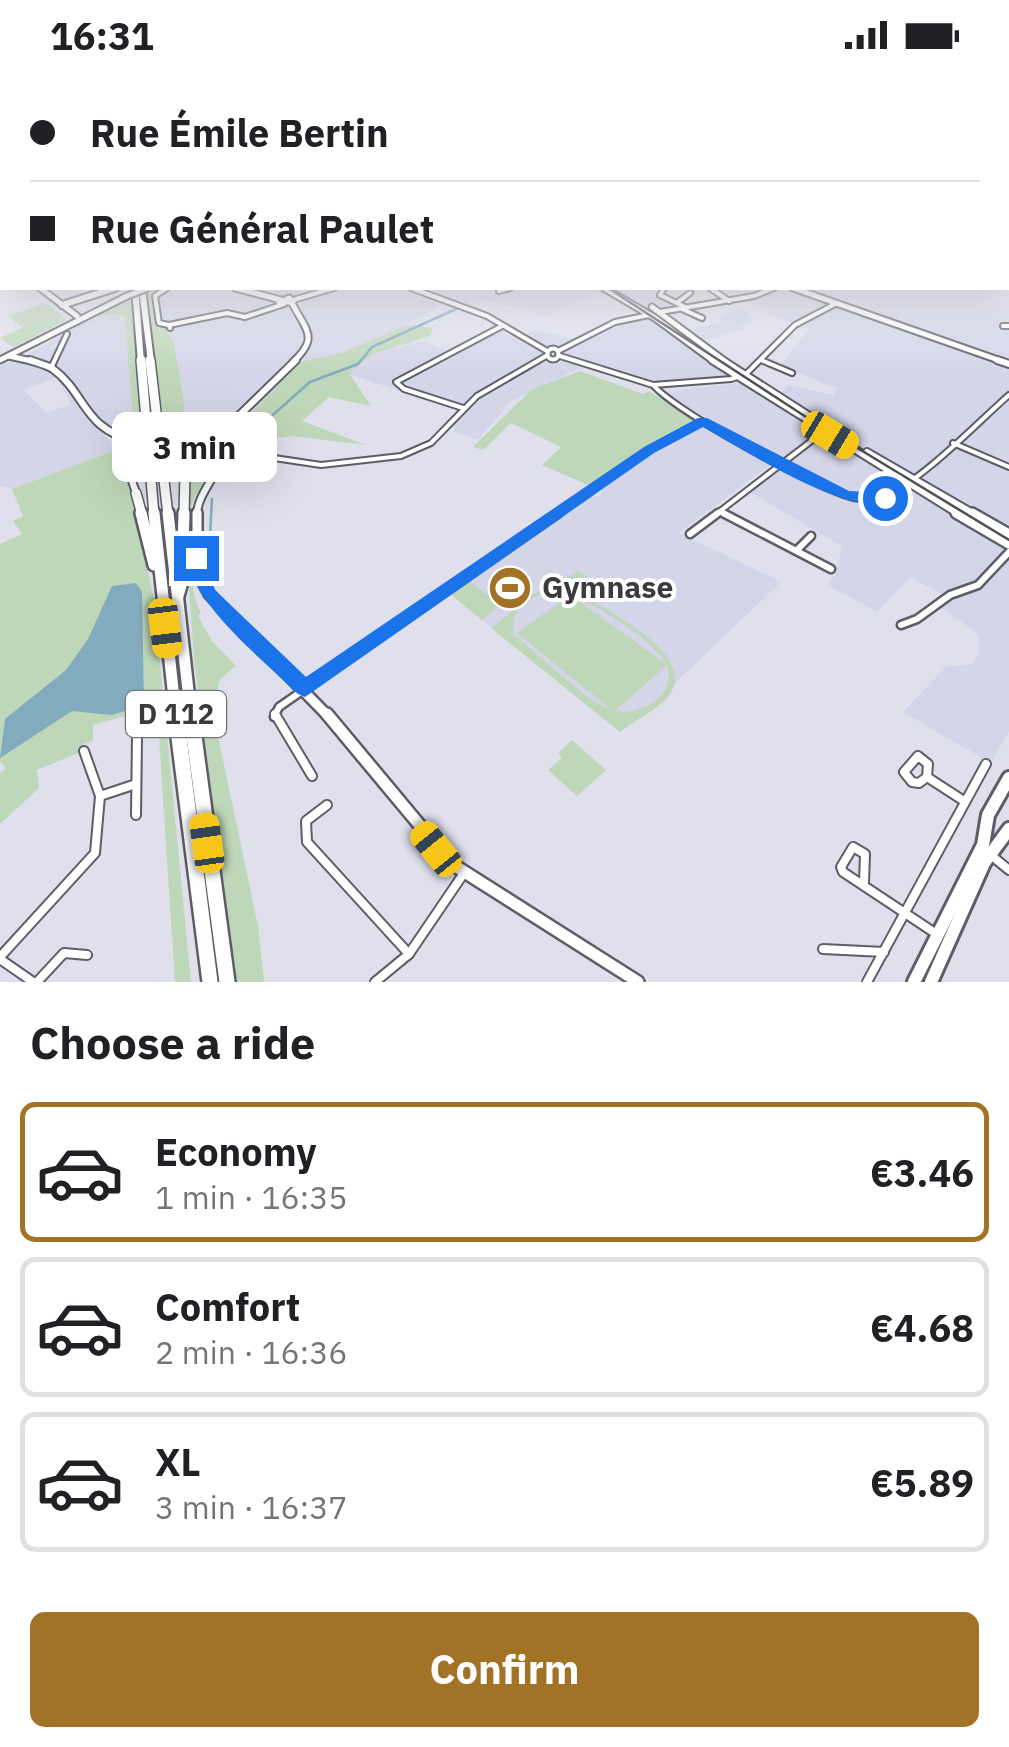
<!DOCTYPE html>
<meta charset="utf-8">
<style>
:root{--surface:#fff;--page:#f2f2f2;--text:#202124;--muted:#757577;--line:#e0e0e0;--accent:#a27326}
body{margin:0;font-family:"IBM Plex Sans",sans-serif;background:var(--page);color:var(--text);height:100vh;display:flex;flex-direction:column;font-size:38px;white-space:nowrap}
*{box-sizing:border-box;margin:0}
p{font-size:32px;color:var(--muted)}
.icon{flex:none;width:55px;height:55px;fill:none;stroke:currentColor;stroke-width:2;stroke-linecap:round;stroke-linejoin:round}
.map{position:relative;height:912px;overflow:hidden}
.panel{display:flex;flex-direction:column;background:var(--surface);flex:1}
.panel>*{flex:none}
.hud{position:absolute;left:0px;top:0px;width:1010px;height:220px;box-shadow:0 10px 40px #0002;display:grid;align-content:center;height:220px;padding:0 30px;background:var(--surface)}
.end{position:absolute;width:45px;height:45px;margin:-22px;border:12px solid #1a73e8;background:#fff;box-shadow:0 0 0 5px #fff}
.from{border-radius:50%}
.bubble{position:absolute;height:70px;border-radius:15px;background:var(--surface);box-shadow:0 10px 40px #0002;font-size:32px;font-weight:700;line-height:70px;text-align:center}
.car{position:absolute;width:30px;height:60px;margin:-30px -15px;border-radius:12px;box-shadow:0 0 8px 2px #0007;background:linear-gradient(#f5c518 24%,#345 0 40%,#f5c518 0 76%,#345 0 86%,#f5c518 0)}
.hud b{display:flex;align-items:center;gap:35px;height:95px;font-size:38px}
.hud b+b{border-top:2px solid var(--line)}
.hud i{width:25px;height:25px;background:var(--text)}
ul{padding:0;list-style:none}
li{display:flex;align-items:center;gap:30px;height:140px;margin:0 20px 15px;padding:0 10px;border:5px solid var(--line);border-radius:15px}
li div{flex:1}
li b{display:block;font-size:38px}
li em{font-style:normal;font-weight:700}
li.on{border-color:var(--accent)}
li>.icon{width:90px;height:90px;stroke-width:1.5}
h2{padding:0 30px;font-size:45px;line-height:120px}
.action{display:flex;gap:20px;margin-top:auto;padding:20px 30px}
.action a{flex:1;height:115px;border-radius:15px;background:var(--accent);color:#fff;font-size:40px;font-weight:700;line-height:115px;text-align:center}
.status{display:flex;justify-content:space-between;align-items:center;height:70px;padding:0 50px;background:var(--surface);direction:ltr}
.status svg{height:28px;fill:currentColor}
.map>svg:first-child{display:block}
</style>
<div class="status"><b>16:31</b><svg viewBox="0 0 49 12"><path d="M0 12V9h3v3zM5 12V6h3v6zM10 12V3h3v9zM15 12V0h3v12zM26 1h20v11H26zM47 4h2v5h-2z"/></svg></div>
<div class="map">
<svg width="1009" height="912" viewBox="0 0 1009 912">
<rect width="100%" height="100%" fill="#dfe0ec"/>
<g fill="#d4d5e8" fill-rule="evenodd">
<polygon points="1009,175 1009,661 991,693 903,642 947,596 971,595 979,585 979,565 940,537 944,524 910,508 877,542 828,515 836,503 842,476 749,422 786,391 662,323 739,313 763,329 782,322 788,315 833,325 837,318 780,296 809,259 769,244 728,218 1008,218"/>
<polygon points="156,218 644,218 677,232 663,238 686,260 723,253 718,248 741,238 755,249 741,256 745,259 701,271 704,275 693,278 730,305 654,312 590,293 510,332 478,370 454,362 456,339 348,304 373,284 424,271 453,284 501,261 518,270 535,260 585,272 624,252 652,246 604,219 547,247 486,230 463,241 444,234 381,268 344,282 300,292 225,371 175,369 153,223"/>
<path d="M114 244 126 251 133 350 101 361 116 380 12 419 0 416V295L28 284 87 251ZM56 307 71 334 47 343 24 320Z"/>
<polygon points="697,357 708,357 774,392 679,463 781,512 675,613 665,630 620,662 449,523 499,488 507,488 513,479 589,427 600,426 605,414 613,407"/>
</g>
<g fill="#bfd7b9" fill-rule="evenodd">
<path d="M164 218 153 222 158 258H166L174 274 184 333 182 348 221 354 223 357C207 375 188 371 166 369L146 221Z"/>
<polygon points="131,228 143,367 123,364 114,356 133,349 125,248 114,244 91,248"/>
<polygon points="46,233 67,250 14,277 0,268 22,258 8,246"/>
<polygon points="407,255 433,258 430,266 373,284 349,303 371,336 329,327 302,351 366,375 292,366 239,374 240,355 300,292 344,282"/>
<polygon points="580,301 643,324 649,321 691,347 693,353 660,368 590,416 542,395 561,377 511,353 483,380 473,377 531,320"/>
<polygon points="116,380 133,425 154,531 191,912 175,912 157,637 93,655 93,671 81,675 78,683 37,700 39,718 0,754 0,703 6,698 0,691 0,474 22,464 13,451 23,446 12,419"/>
<path d="M199 396 212 400C209 413 195 421 192 433 187 455 189 526 201 542L198 546 212 571 236 596 220 609 212 638 258 856 264 912H236L194 590 187 486 188 404Z"/>
<path d="M578 501 606 520 593 531C620 549 704 590 665 630 652 643 634 650 620 662L491 558C525 535 534 506 583 523L565 509ZM552 521C578 520 655 570 666 594L570 525 517 563 612 640 592 631 514 565C509 539 528 527 552 521ZM667 595C676 626 643 645 615 641Z"/>
<polygon points="468,510 500,535 482,550 449,523"/>
<polygon points="572,670 606,700 577,726 548,700 562,688 558,683"/>
</g>
<polygon fill="#82abbd" points="136,513 142,522 144,635 112,645 72,641 0,688 5,649 66,600 88,569 112,516"/>
<g fill="none" stroke-linecap="round" stroke-linejoin="round">
<g stroke="#82abbd" stroke-width="2.5">
<polyline points="249,366 310,312 358,294 372,277 456,239"/>
<polyline points="209,483 212,429"/>
</g>
<g stroke="#5d5d67" stroke-width="8">
<g id="street-far2">
<polyline points="167,218 155,226 159,253 169,255"/>
<polyline points="411,218 487,246 547,281"/>
<polyline points="664,218 660,225 687,238"/>
<polyline points="710,218 729,231"/>
<polyline points="499,221 510,218"/>
<polyline points="293,230 334,218"/>
<polyline points="678,232 690,223"/>
<polyline points="682,239 702,248"/>
<polyline points="660,242 754,226 774,218"/>
<polyline points="1003,256 1009,256"/>
<polyline points="170,258 169,255 227,243 245,247 284,234"/>
<circle cx="553" cy="284" r="5.5"/>
<polyline points="558,281 615,252 649,245"/>
<polyline points="560,286 653,315 731,309 746,304 795,255 837,233"/>
<polyline points="761,290 792,303"/>
<polyline points="51,298 67,264"/>
<path d="M653 315C678 343 816 419 853 428 863 430 874 430 884 426 920 413 978 352 1009 325"/>
<polyline points="463,338 404,319 396,312 502,256"/>
<polyline points="953,373 1009,397"/>
<polyline points="228,381 321,395 401,386 431,373 477,326 546,286"/>
<polyline points="720,441 728,445"/>
<polyline points="555,445 649,380 702,351"/>
<polyline points="715,445 823,362"/>
</g>
</g>
<g stroke="#5d5d67" stroke-width="11">
<g id="street-far1">
<polyline points="723,443 831,499"/>
<polyline points="690,464 718,443"/>
<polyline points="797,480 811,466"/>
<polyline points="901,555 917,549 950,525 978,515 1009,482"/>
<polyline points="274,647 279,637 559,443"/>
</g>
</g>
<g stroke="#5d5d67" stroke-width="12">
<g id="street">
<polyline points="275,644 312,706"/>
<polyline points="84,681 100,726"/>
<polygon points="918,686 928,694 927,707 919,713 912,712 904,702"/>
<polyline points="927,707 964,731"/>
<polyline points="327,735 306,751 307,772 409,884"/>
<polyline points="136,745 137,667"/>
<polyline points="992,786 1009,800"/>
<polyline points="864,812 865,784 853,777 841,797 843,802 938,865"/>
<polyline points="823,879 884,882"/>
<polyline points="0,887 95,783 100,726 136,714"/>
<polyline points="0,889 33,912"/>
<polyline points="37,912 64,883 87,885"/>
<polyline points="375,912 409,884 464,803"/>
<polyline points="867,912 986,694"/>
</g>
</g>
<g stroke="#5d5d67" stroke-width="9">
<g id="secondary-far3">
<polyline points="40,218 77,246"/>
<polyline points="235,218 281,230"/>
<polyline points="604,218 655,248 715,292"/>
<polyline points="793,218 1004,292"/>
<polygon points="289,228 293,232 279,232"/>
<path d="M292 233C307 262 319 267 293 292"/>
<polyline points="652,237 726,292"/>
<polyline points="9,286 36,292"/>
<polyline points="0,290 127,226"/>
</g>
</g>
<g stroke="#5d5d67" stroke-width="10">
<g id="secondary-far2">
<path d="M30 290C37 293 47 295 53 299 86 323 83 360 136 371"/>
<polyline points="712,290 960,445"/>
<polyline points="722,290 842,367"/>
<polyline points="997,290 1009,294"/>
<polyline points="124,370 121,377 136,423"/>
<polyline points="213,371 296,290"/>
<path d="M218 371 229 379C219 391 207 395 193 387V381Z"/>
<polyline points="173,372 199,374"/>
<polyline points="867,382 976,445"/>
<path d="M197 445C197 425 216 408 221 388"/>
</g>
</g>
<g stroke="#5d5d67" stroke-width="14">
<g id="secondary-far1">
<polyline points="197,443 197,501 209,524 329,647"/>
<polyline points="956,443 1009,474"/>
<polyline points="972,443 1009,464"/>
</g>
</g>
<g stroke="#5d5d67" stroke-width="16">
<polyline id="secondary" points="327,644 452,794 638,912"/>
</g>
<g stroke="#5d5d67" stroke-width="18">
<g id="primary">
<polyline points="914,912 983,775 988,745 1009,708"/>
<polyline points="931,912 984,793 1009,759"/>
</g>
</g>
<g stroke="#5d5d67" stroke-width="10">
<g id="highway-far3">
<polyline points="135,218 141,292"/>
<polyline points="142,218 151,292"/>
<polyline points="62,235 115,218"/>
</g>
</g>
<g stroke="#5d5d67" stroke-width="12">
<g id="highway-far2">
<polyline points="141,290 154,445"/>
<polyline points="150,290 168,445"/>
<polyline points="136,423 142,445"/>
<polyline points="184,445 185,403 201,391"/>
</g>
</g>
<g stroke="#5d5d67" stroke-width="16">
<g id="highway-far1">
<polyline points="141,443 154,495"/>
<polyline points="154,443 176,647"/>
<polyline points="168,443 191,647"/>
<polyline points="178,526 182,512 184,443"/>
</g>
</g>
<g stroke="#5d5d67" stroke-width="20">
<g id="highway">
<polyline points="176,644 210,912"/>
<polyline points="191,644 227,912"/>
</g>
</g>
<use href="#street-far2" stroke="#fff" stroke-width="4"/>
<use href="#street-far1" stroke="#fff" stroke-width="6"/>
<use href="#street" stroke="#fff" stroke-width="8"/>
<use href="#secondary-far3" stroke="#fff" stroke-width="5"/>
<use href="#secondary-far2" stroke="#fff" stroke-width="6"/>
<use href="#secondary-far1" stroke="#fff" stroke-width="9"/>
<use href="#secondary" stroke="#fff" stroke-width="11"/>
<use href="#primary" stroke="#fff" stroke-width="12"/>
<use href="#highway-far3" stroke="#fff" stroke-width="6"/>
<use href="#highway-far2" stroke="#fff" stroke-width="9"/>
<use href="#highway-far1" stroke="#fff" stroke-width="11"/>
<use href="#highway" stroke="#fff" stroke-width="15"/>
<polyline stroke="#4f5055" stroke-width="2.5" points="608,218 803,345 1009,470"/>
<g stroke="#5d5d67" stroke-width="9" stroke-linecap="butt">
<polyline id="secondary-bridge-far1" points="127,226 148,218"/>
</g>
<g stroke="#5d5d67" stroke-width="10" stroke-linecap="butt">
<polyline id="secondary-bridge" points="136,371 173,372"/>
</g>
<use href="#secondary-bridge-far1" stroke="#fff" stroke-width="5"/>
<use href="#secondary-bridge" stroke="#fff" stroke-width="6"/>
</g>
<linearGradient id="sky" x2="0" y2="1"><stop stop-color="#7fb0d7"/><stop offset="0.58" stop-color="#f1f1f6"/><stop offset="1" stop-color="#f1f1f6" stop-opacity="0"/></linearGradient>
<rect width="1009" height="303" fill="url(#sky)"/>
<path fill="#1a73e8" d="M698 348H707L849 421 885 423 893 428C857 455 739 376 703 357L654 383 305 627 298 624C271 597 178 522 190 484H202L215 520 306 607 644 377Z"/>
<defs>
<g id="stadium-disc" transform="scale(2.25)"><circle r="9.5" fill="#a27326" stroke="#fff"/><path d="M0-5a6.5 5 0 1 0 0 10a6.5 5 0 1 0 0-10ZM-3.5-1.8h7v3.6h-7Z" fill="#fff"/></g>
</defs>
<g fill-rule="evenodd">
<use href="#stadium-disc" x="510" y="518"/>
</g>
<g text-anchor="middle" stroke-width="8" stroke-linejoin="round" paint-order="stroke">
<rect fill="#fff" stroke="#757579" stroke-width="2.5" x="126" y="621" width="100" height="46" rx="8"/>
<g font-size="28" font-weight="bold" fill="#3a3a3f">
<text x="176" y="654">D 112</text>
</g>
<g font-size="30" font-weight="bold" fill="#3a3a3f" stroke="#fff" text-anchor="start">
<text x="542" y="528">Gymnase</text>
</g>
</g>
</svg>
<i class="end from" style="left:885px;top:428px"></i>
<i class="end" style="left:196px;top:488px"></i>
<div class="bubble" style="left:112px;top:342px;width:165px">3 min</div>
<i class="car" style="left:830px;top:365px;rotate:121deg"></i>
<i class="car" style="left:165px;top:558px;rotate:173deg"></i>
<i class="car" style="left:207px;top:773px;rotate:352deg"></i>
<i class="car" style="left:436px;top:779px;rotate:321deg"></i>
<div class="hud">
<b><i class="from"></i>Rue Émile Bertin</b>
<b><i></i>Rue Général Paulet</b>
</div>
</div>
<section class="panel">
<h2>Choose a ride</h2>
<ul>
<li class="on"><svg class="icon" aria-label="car" viewBox="0 0 24 24"><path d="M5 17H2v-5l4-1 3-4h7l3 4 3 1v5h-3M9 17h6M6 11h13"/><circle cx="7" cy="17" r="2"/><circle cx="17" cy="17" r="2"/></svg><div><b>Economy</b><p>1 min · 16:35</p></div><em>€3.46</em></li>
<li><svg class="icon" aria-label="car" viewBox="0 0 24 24"><path d="M5 17H2v-5l4-1 3-4h7l3 4 3 1v5h-3M9 17h6M6 11h13"/><circle cx="7" cy="17" r="2"/><circle cx="17" cy="17" r="2"/></svg><div><b>Comfort</b><p>2 min · 16:36</p></div><em>€4.68</em></li>
<li><svg class="icon" aria-label="car" viewBox="0 0 24 24"><path d="M5 17H2v-5l4-1 3-4h7l3 4 3 1v5h-3M9 17h6M6 11h13"/><circle cx="7" cy="17" r="2"/><circle cx="17" cy="17" r="2"/></svg><div><b>XL</b><p>3 min · 16:37</p></div><em>€5.89</em></li>
</ul>
<div class="action"><a>Confirm</a></div>
</section>
